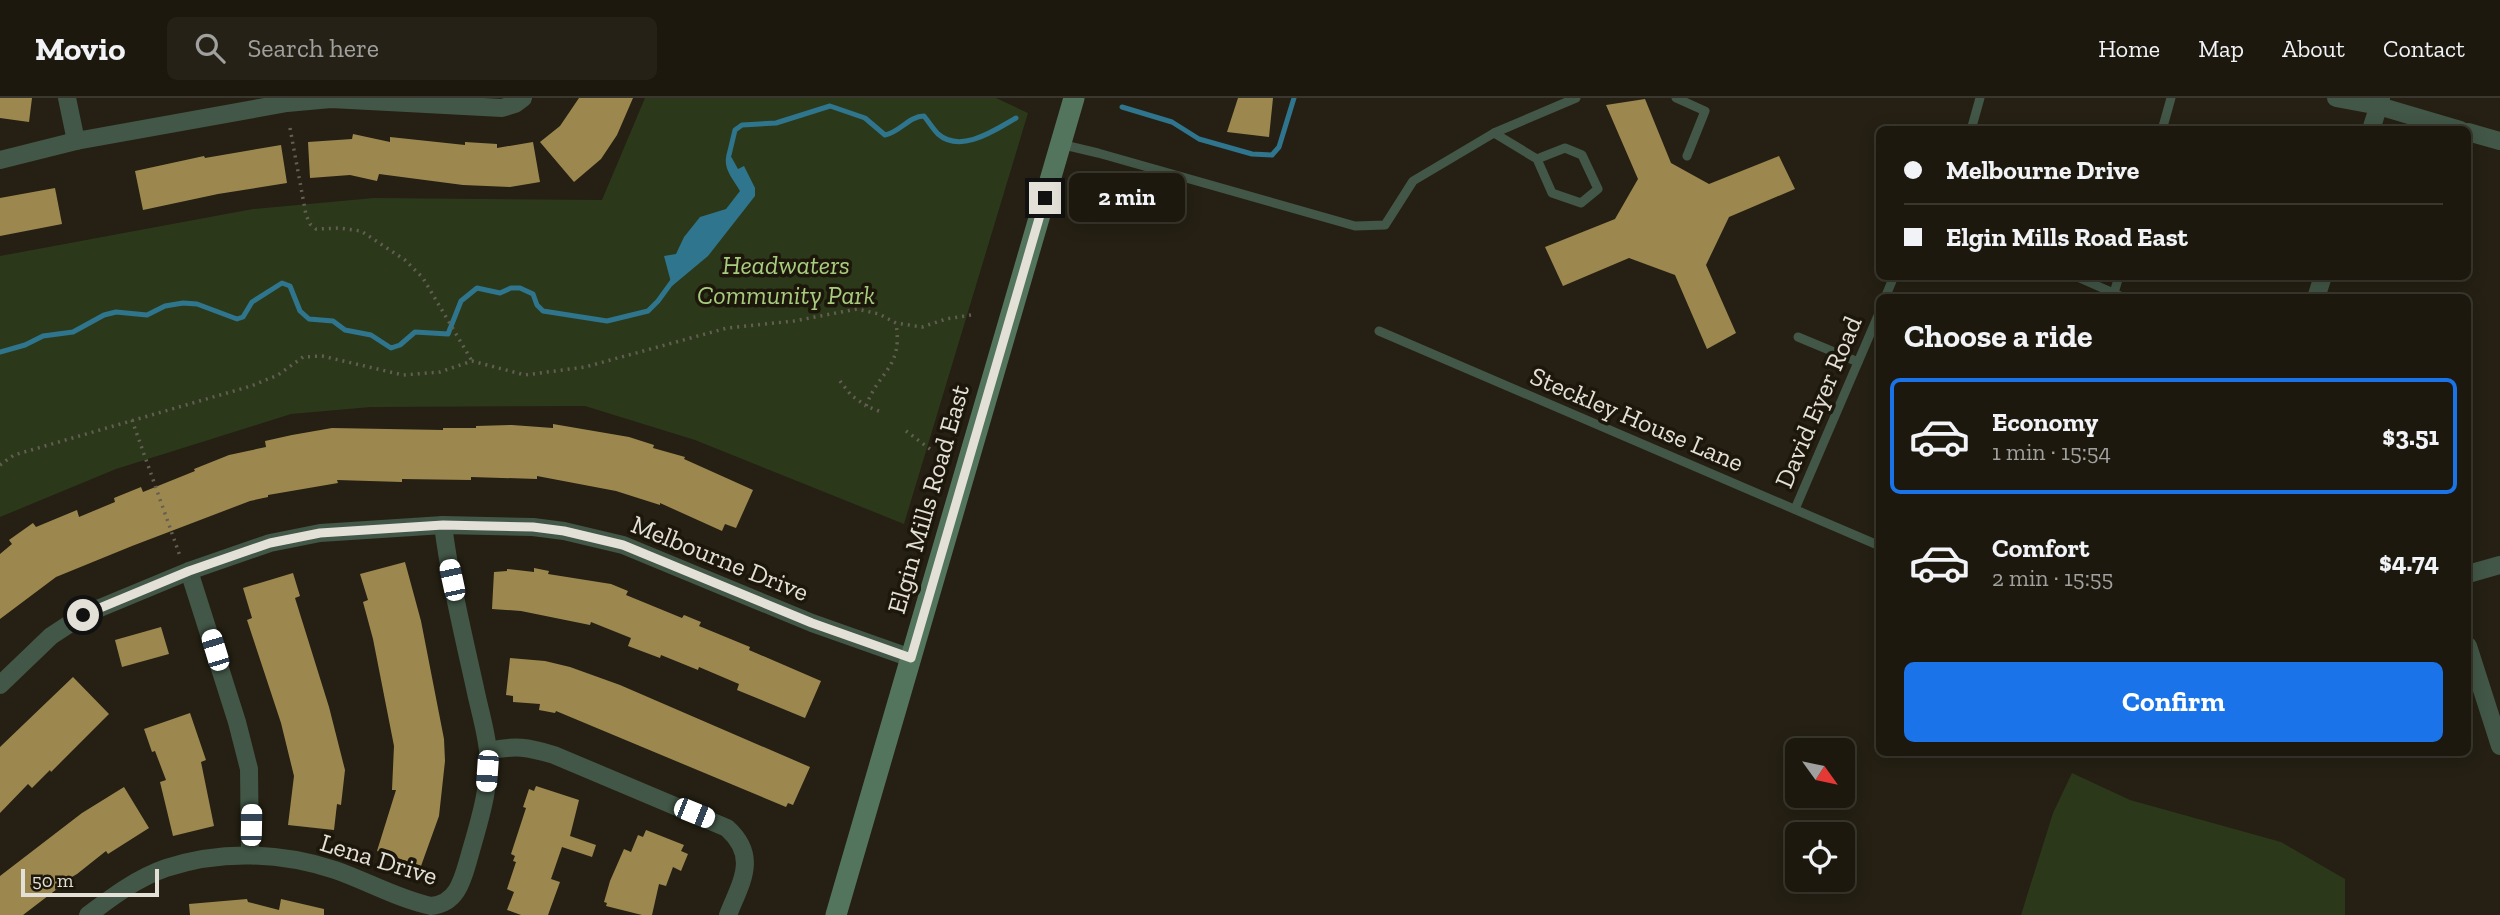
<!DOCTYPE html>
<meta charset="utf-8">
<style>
:root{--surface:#1c180e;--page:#252117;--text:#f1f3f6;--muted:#a0a09e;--line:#3a372e;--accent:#1a73e8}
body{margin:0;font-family:"Zilla Slab",serif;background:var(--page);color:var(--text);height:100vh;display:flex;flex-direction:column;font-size:26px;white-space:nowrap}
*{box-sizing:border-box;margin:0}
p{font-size:23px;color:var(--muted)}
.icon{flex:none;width:38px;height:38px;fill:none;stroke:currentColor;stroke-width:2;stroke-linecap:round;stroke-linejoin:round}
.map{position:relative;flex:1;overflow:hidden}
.sheet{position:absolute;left:1876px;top:196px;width:595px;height:462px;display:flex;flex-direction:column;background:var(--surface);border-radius:10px;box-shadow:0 4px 18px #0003,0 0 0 2px var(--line)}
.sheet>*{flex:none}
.banner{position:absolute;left:1876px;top:28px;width:595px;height:154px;border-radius:10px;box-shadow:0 4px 18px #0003,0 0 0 2px var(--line);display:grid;align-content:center;height:154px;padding:0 28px;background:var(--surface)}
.needle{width:46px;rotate:123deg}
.buttons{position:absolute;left:1785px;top:640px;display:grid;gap:14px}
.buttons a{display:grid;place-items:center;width:70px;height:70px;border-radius:10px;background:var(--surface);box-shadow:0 4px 18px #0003,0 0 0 2px var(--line);font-size:35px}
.scale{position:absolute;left:21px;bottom:18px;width:138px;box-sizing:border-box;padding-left:7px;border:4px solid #e3e0d7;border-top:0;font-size:19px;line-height:24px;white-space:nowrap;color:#e3e0d7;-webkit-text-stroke:5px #1c170a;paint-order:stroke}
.end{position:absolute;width:32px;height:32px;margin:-16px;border:9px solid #e3e0d7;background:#111;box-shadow:0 0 0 4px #111}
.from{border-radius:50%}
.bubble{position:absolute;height:49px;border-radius:10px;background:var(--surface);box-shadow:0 4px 18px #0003,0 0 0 2px var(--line);font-size:23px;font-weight:700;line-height:49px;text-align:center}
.car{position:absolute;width:21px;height:42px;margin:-21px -10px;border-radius:9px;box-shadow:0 0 5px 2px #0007;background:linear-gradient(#fff 24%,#345 0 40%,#fff 0 76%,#345 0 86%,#fff 0)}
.banner b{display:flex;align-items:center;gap:24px;height:66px;font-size:26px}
.banner b+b{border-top:2px solid var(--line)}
.banner i{width:18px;height:18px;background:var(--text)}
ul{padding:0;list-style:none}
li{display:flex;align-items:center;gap:21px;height:116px;margin:0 14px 10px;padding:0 14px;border:4px solid transparent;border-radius:10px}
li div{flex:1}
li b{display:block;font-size:26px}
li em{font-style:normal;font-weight:700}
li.current{border-color:var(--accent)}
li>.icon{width:63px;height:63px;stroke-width:1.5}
h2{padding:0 28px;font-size:32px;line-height:84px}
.primary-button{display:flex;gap:14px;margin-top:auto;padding:14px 28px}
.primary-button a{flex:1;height:80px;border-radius:10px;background:var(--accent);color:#fff;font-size:28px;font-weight:700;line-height:80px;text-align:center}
header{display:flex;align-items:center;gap:42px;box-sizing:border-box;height:98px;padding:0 35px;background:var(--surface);border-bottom:2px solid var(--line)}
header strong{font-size:33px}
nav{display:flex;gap:38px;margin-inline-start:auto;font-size:24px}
.search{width:490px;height:63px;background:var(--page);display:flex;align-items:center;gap:18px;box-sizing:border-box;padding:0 24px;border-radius:10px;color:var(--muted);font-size:26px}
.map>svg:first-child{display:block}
</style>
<header>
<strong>Movio</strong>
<div class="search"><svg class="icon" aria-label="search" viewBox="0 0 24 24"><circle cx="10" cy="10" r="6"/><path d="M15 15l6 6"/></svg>Search here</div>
<nav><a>Home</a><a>Map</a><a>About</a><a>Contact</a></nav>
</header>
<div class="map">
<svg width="2500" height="817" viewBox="0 0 2500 817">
<rect width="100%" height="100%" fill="#252013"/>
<g fill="#2b391a">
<polygon points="645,0 996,0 1028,15 904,426 695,342 585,308 371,309 291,316 116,371 0,419 0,158 253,111 374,100 602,102"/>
<polygon points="2072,675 2130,702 2281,744 2345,781 2345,817 2021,817 2053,715"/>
</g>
<path fill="#2f758e" d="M728 53 738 71 744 68 755 90V98L708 158 672 188 664 158 676 156 684 139 700 119 726 111 740 93C732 79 721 69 728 53Z"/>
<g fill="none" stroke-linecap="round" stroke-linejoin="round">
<g stroke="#2f758e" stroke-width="5">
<polyline points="1122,9 1172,24 1199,41 1252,56 1272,57 1279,49 1294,0"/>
<path d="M729 57 735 32 742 27 776 25 830 8 865 20 885 37C900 34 909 18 924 18 928 23 933 31 938 36 961 56 995 32 1016 20"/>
<polyline points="0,254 25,247 43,238 73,234 104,217 116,214 147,217 165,208 183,205 197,206 237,221 243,219 252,204 282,185 290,188 300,213 309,221 333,223 345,232 371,237 391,250 400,247 415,234 448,236 461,203 477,190 500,195 511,190 520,190 533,196 537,207 543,213 607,223 648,213 658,203 674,181"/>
</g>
</g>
<g fill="#9c884f">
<polygon points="0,0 32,0 29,24 0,20"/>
<polygon points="579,0 633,0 617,37 601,61 574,84 540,44 560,28"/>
<polygon points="1238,0 1273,0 1269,39 1227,34"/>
<polygon points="1645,1 1671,65 1709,86 1779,58 1795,91 1729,119 1706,167 1736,235 1707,251 1675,177 1629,160 1563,188 1545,149 1615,121 1638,81 1606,7"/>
<polygon points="353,36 390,44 390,39 465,47 465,44 497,46 497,50 533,44 540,84 510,89 463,87 379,76 377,83 350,77 310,80 308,44 352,41"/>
<polygon points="281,47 287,85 218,96 143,112 135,73 204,58 205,60"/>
<polygon points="55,90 62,126 0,138 0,100"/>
<polygon points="553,326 629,339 654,347 653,350 685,359 684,361 753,392 736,430 725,426 722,433 660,405 660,407 616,393 537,378 537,381 471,379 471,382 402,381 402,384 337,382 338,385 268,397 268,399 250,403 132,448 56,479 0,521 0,456 12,446 9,442 33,425 36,429 77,412 79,419 115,404 114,400 141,389 143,394 195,373 194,371 229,357 266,349 265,343 292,337 332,330 443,332 443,330 476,330 476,328 512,327 553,330"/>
<polygon points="405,464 421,523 444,641 445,663 439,718 421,768 377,753 396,692 392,692 394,648 373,541 363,504 368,502 360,476"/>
<polygon points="534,470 549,473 548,476 611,486 628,493 626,497 682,520 684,517 701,524 699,528 750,549 749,552 821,583 805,620 737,592 739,586 699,569 698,572 661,557 660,560 628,548 631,540 591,524 590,527 521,513 492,511 494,474 507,473 507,471 534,474"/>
<polygon points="293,475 300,498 295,500 329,609 345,672 341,707 337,706 334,732 288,727 294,678 281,625 247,522 252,520 243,490"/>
<polygon points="161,529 169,556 122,569 115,542"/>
<polygon points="510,560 545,563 570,569 620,587 810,669 793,707 788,705 786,709 556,613 555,615 539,612 540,606 513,604 513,598 506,597"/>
<polygon points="73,579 109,616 51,674 50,672 32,690 28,686 0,715 0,649"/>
<polygon points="190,615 206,662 201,664 214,728 173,738 160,684 166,682 155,653 152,654 144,631"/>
<polygon points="536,688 579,702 570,738 596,747 592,759 562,749 551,781 560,784 548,817 521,817 507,812 514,794 507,791 516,764 513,763 515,758 511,756 526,710 523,709 529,691 534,693"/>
<polygon points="124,689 149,730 108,756 106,753 77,776 55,789 57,791 23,817 0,817 0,778 82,715"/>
<polygon points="646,732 684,747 681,753 688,756 681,773 673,769 666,788 659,786 652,817 642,817 606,808 607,805 604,804 610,783 624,751 631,754 638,737 643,739"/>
<polygon points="247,801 248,804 279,812 281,801 324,811 324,817 190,817 189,806"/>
</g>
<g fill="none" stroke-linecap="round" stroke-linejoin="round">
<g stroke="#635e52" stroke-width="3.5" stroke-dasharray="2 5" stroke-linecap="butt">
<polyline points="290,30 306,117 310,126 316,131 340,130 361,133 405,162 423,180 472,263"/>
<polyline points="840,283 851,297 866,308"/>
<path d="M879 313 866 308C879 272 903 271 896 225"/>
<polyline points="132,322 180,458"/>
<polyline points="906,333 930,351"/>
<polyline points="0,367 14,357 251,288 278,277 303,259 322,258 403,277 440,274 472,263 525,277 585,269 727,230 794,223 857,211 879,216 896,225 922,229 946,221 971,217"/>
</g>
<g stroke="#425747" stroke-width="9">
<polyline points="1676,0 1705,13 1687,58"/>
<polyline points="1971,32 1980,0"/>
<polyline points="2162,32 2171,0"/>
<polyline points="1494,35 1537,61 1552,95 1581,105 1598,91 1582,57 1565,50 1537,61"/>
<polyline points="1060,46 1098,55 1355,128 1385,127 1413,83 1494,35 1576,0"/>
<polyline points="2075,178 2125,200"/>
<polyline points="2114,195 2119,178"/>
<polyline points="1885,200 1894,178"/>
<polyline points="1379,233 1880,448"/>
<polyline points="1798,239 1858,264"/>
<polyline points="1795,411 1880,213"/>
</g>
<g stroke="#425747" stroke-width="18">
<polyline points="67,0 76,43"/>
<polyline points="2336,0 2379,8 2460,32"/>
<polyline points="2371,32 2381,0"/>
<polyline points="2468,34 2500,43"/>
<polyline points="0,62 76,43 287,5 331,1 502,10 515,6 523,0"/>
<polyline points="2316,200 2323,178"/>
<polyline points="189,473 237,624 249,671 250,756"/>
<polyline points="2468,476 2500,467"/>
<polyline points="2468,548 2500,648"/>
<polyline points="0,587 51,538 83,517 189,473 270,445 320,435 443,427 533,429 564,433 623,447 812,525 911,560"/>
<path d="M488 653C515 647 528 649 554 657L727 730C759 759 741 784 728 817"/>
<path d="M88 817C112 799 137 780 166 770 221 752 280 754 335 772 367 783 398 801 431 808 456 806 462 784 468 763 478 727 491 690 488 653 486 632 479 610 475 590 463 536 450 482 443 427"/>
</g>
<polyline stroke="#54755d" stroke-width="21" points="836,817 1074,0"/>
</g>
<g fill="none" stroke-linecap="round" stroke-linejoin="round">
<polyline stroke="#e3e0d7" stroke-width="9" points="83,517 189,473 270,445 320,435 443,427 533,429 564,433 623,447 812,525 911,560 1045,100"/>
</g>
<g text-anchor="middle" stroke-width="7" stroke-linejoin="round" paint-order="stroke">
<g font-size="26" font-style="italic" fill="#a8cc7f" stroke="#1c170a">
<text x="786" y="176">Headwaters<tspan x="786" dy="30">Community Park</tspan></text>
</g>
<g font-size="26" fill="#e3e0d7" stroke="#1c170a">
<text transform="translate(1818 304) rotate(-67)" y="9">David Eyer Road</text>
<text transform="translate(1637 321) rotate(23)" y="9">Steckley House Lane</text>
<text transform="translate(928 401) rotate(-74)" y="9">Elgin Mills Road East</text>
<text transform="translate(720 460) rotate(22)" y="9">Melbourne Drive</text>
<text transform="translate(379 761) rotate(17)" y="9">Lena Drive</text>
</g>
</g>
</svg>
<div class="buttons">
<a><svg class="needle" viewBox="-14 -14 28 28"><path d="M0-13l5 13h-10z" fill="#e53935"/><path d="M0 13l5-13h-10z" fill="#a0a09e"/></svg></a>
<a><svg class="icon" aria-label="locate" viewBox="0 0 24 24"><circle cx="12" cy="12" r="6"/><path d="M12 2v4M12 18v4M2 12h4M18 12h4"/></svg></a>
</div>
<div class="scale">50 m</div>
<i class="end from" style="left:83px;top:517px"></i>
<i class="end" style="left:1045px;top:100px"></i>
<div class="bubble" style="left:1069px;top:75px;width:116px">2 min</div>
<i class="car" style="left:452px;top:482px;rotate:348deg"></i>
<i class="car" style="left:215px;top:552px;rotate:343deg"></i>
<i class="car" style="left:487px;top:673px;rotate:184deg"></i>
<i class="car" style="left:694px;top:715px;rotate:112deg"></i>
<i class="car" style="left:251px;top:727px;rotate:1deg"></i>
<div class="banner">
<b><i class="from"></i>Melbourne Drive</b>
<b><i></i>Elgin Mills Road East</b>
</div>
<section class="sheet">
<h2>Choose a ride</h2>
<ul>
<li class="current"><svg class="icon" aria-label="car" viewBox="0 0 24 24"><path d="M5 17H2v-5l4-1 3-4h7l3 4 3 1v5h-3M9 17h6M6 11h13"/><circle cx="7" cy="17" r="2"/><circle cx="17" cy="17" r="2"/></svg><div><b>Economy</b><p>1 min · 15:54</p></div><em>$3.51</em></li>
<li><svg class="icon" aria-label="car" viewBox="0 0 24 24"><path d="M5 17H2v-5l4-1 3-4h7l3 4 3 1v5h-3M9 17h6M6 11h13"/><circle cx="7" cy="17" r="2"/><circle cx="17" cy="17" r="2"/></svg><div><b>Comfort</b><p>2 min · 15:55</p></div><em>$4.74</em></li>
</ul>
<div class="primary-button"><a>Confirm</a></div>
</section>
</div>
